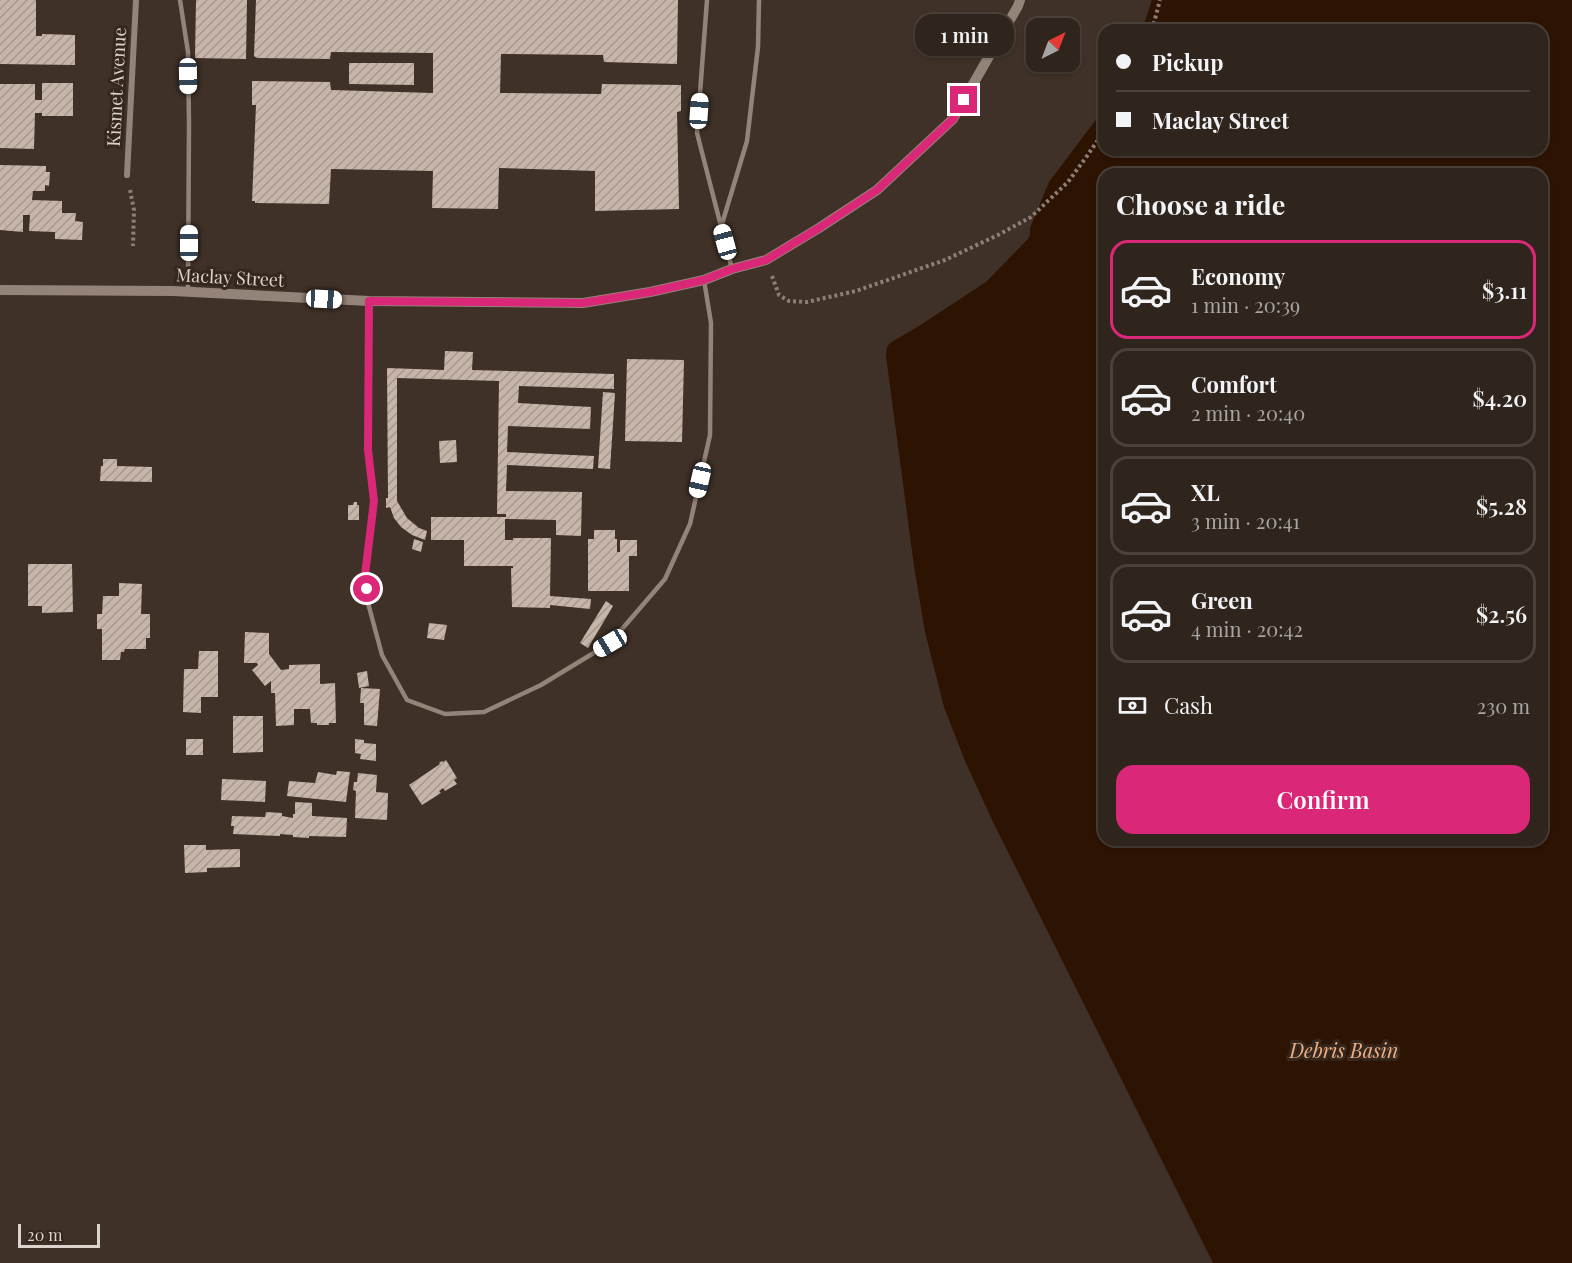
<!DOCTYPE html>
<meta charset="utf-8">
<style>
:root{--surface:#2f251d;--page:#3b312a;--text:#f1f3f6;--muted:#a7a5a4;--line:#4a423b;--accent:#db2777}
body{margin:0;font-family:"Playfair Display",serif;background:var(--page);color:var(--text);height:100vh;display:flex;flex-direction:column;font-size:22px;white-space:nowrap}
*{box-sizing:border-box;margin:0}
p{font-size:20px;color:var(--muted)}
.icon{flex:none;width:33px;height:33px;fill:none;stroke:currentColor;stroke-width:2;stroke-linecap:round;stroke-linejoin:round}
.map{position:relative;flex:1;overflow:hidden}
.sheet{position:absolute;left:1098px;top:168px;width:450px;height:678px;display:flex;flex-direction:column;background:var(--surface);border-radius:18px;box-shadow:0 2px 4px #0004,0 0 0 2px var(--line)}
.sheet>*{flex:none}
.top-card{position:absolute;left:1098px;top:24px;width:450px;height:132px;border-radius:18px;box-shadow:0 2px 4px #0004,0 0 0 2px var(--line);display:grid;align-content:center;height:132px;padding:0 18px;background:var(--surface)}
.needle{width:39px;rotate:42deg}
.tools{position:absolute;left:1026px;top:18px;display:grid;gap:12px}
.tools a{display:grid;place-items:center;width:54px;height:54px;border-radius:12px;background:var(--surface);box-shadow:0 2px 4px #0004,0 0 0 2px var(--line);font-size:30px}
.scale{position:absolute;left:18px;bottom:15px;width:82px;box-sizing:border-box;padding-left:6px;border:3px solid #ddd3cd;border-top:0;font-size:16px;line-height:21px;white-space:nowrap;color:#ddd3cd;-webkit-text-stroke:4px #35271d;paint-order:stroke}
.end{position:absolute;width:27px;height:27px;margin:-14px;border:8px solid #db2777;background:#fff;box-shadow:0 0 0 3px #fff}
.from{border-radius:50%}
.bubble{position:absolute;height:42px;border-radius:18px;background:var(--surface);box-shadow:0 2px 4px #0004,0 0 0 2px var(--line);font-size:20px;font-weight:600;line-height:42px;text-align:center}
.car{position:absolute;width:18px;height:36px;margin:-18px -9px;border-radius:8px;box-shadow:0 0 4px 2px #0007;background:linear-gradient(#fff 24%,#345 0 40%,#fff 0 76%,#345 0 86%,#fff 0)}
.top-card b{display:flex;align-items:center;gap:21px;height:57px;font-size:22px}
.top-card b+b{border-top:2px solid var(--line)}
.top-card i{width:15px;height:15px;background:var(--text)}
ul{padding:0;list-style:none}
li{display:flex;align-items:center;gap:18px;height:99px;margin:0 12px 9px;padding:0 6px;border:3px solid var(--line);border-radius:18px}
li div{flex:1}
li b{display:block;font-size:22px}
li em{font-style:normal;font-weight:600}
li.active{border-color:var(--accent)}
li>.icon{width:54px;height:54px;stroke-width:1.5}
h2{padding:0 18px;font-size:27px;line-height:72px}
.pay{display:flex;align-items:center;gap:15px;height:66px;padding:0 18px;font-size:22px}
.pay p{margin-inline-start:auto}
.action{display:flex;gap:12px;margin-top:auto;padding:12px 18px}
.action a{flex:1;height:69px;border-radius:18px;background:var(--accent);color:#fff;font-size:24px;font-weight:600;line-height:69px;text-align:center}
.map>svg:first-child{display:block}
</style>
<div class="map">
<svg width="1572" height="1263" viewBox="0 0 1572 1263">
<defs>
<pattern id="building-hatch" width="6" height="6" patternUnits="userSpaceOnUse" patternTransform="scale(1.5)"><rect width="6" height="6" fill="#c7b5a9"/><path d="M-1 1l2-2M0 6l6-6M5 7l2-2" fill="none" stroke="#a6988e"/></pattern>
</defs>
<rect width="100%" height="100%" fill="#3f3127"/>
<path fill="#2d1301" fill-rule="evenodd" d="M1152 0H1572V1263H1213L993 822 965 761 944 707 925 632 914 566 886 356 887 347 890 343 922 324 986 282 1028 239 1030 235V228L1049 182 1104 109V150H1542V30H1142ZM1104 174H1542V840H1104Z"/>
<g fill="url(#building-hatch)">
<polygon points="0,0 36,0 36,36 42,36 42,34 75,35 75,65 0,64"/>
<polygon points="196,0 247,0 246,59 195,58"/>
<polygon points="256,0 678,0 677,64 604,62 603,55 501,54 500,93 601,94 602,84 681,85 681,111 677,112 679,209 595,211 595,171 499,168 498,209 432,208 433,171 331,169 329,204 255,203 255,201 252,201 256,105 252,105 252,81 330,82 331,90 433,93 433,53 331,52 330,59 257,58 254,56"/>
<polygon points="349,63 414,63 414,85 349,84"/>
<polygon points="42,83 73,83 73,116 42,116 42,113 35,113 34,149 0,148 0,84 35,84 35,100 42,100"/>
<polygon points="0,165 46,166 46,172 50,172 49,186 45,185 45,191 33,191 32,200 62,201 62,213 76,213 75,221 83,222 82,240 55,239 55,232 29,231 30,215 23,215 23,232 0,230"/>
<polygon points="445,351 473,352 472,370 614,374 614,389 519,386 518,403 591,407 590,429 508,426 507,452 594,456 593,469 507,465 506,491 582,492 581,536 556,535 556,520 505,519 505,540 513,540 513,538 551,538 550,596 591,599 590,609 550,605 550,608 512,607 511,568 513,568 513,566 464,566 464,540 431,540 431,517 506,517 506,514 497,514 499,381 397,378 397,501 407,518 419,528 427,531 425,540 412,535 401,527 394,518 390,507 386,508 386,498 388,498 387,368 444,370"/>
<polygon points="627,359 684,360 682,442 625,441"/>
<polygon points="603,392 615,393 610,469 598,468"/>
<polygon points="456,440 457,462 440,463 439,441"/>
<polygon points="103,459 117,459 117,466 152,467 152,482 100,481 101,466 103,466"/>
<polygon points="354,502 357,502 357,505 359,505 359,520 348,520 348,505 353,505"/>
<polygon points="594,530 615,530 615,539 617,539 617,552 620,552 620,540 637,540 637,556 629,556 629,591 588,591 588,539 594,539"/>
<polygon points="414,539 423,542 421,552 412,549"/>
<polygon points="28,564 72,564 73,612 42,613 42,606 28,606"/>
<polygon points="119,583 142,584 141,614 150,614 150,638 146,638 146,649 125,649 124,652 121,652 120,660 102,660 102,629 97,629 97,614 102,614 103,596 119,596"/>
<polygon points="606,601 613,606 588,648 580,643"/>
<polygon points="429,623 447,625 444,640 427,638"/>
<polygon points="245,632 269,633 269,654 281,670 289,669 289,665 320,664 320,684 335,683 336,723 329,723 329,725 317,725 317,723 311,723 310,709 294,709 294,725 276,726 275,693 271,693 271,681 265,686 252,670 258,665 257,663 244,663"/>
<polygon points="199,651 218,651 218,697 201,697 201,713 183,712 184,669 198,669"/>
<polygon points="367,671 369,686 359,688 357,673"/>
<polygon points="361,688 380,689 377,726 364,725 364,703 360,703"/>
<polygon points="233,716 263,716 263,752 233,753"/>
<rect x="186" y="739" width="17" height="16"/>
<polygon points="355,739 364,740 364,743 376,744 376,761 360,759 361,754 355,753"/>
<polygon points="446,760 457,778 454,780 457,784 445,791 443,788 439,791 441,793 422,805 409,785 440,764 439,763 442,761 443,762"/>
<polygon points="337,771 350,772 346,802 287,796 289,781 315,783 318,772 336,775"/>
<polygon points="358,773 377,775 376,792 388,793 387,820 355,818 356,791 353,790 354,782 357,782"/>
<polygon points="222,779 266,781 265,802 221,800"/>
<polygon points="295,802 312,803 312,816 347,818 346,837 309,836 309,838 293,837 293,835 280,834 280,836 233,834 234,826 231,826 232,816 265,817 266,812 282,813 282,816 293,818 293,814 295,814"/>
<polygon points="184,845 206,845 206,850 240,849 240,867 207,868 207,872 185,873"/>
</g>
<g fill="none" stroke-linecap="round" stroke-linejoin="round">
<g stroke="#8b7f77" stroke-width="4" stroke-dasharray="3 3" stroke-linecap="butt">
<polyline points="1152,30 1160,0"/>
<polyline points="130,190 134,210 133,246"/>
<polyline points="772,276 779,295 789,301 807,302 856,291 945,260 998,235 1031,217 1068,182 1087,156 1104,131"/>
</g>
<g stroke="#948378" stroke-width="4.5">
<polyline points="180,0 188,52 189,124 188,291"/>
<polyline points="707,0 697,133 732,269"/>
<polyline points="722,224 747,141 758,47 759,0"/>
<polyline points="369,301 368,450 374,501 365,575 368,603 382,655 407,700 445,714 484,712 541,685 610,643 665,579 690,524 710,435 711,323 704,280"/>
</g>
<polyline stroke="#948378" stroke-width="6" points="127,175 136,0"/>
<polyline stroke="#948378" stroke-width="10" points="0,290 173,291 369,301 583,303 650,292 704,280 732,269 766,260 819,228 877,190 953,119 1018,6 1020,0"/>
</g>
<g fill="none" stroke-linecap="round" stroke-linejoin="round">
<polyline stroke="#db2777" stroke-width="8" points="367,589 365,575 374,501 368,450 369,301 583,303 650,292 704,280 732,269 766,260 819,228 877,190 953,119 964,100"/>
</g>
<g text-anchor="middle" stroke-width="6" stroke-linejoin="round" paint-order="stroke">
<g font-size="18" fill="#ddd3cd" stroke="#35271d">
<text transform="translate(117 87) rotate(-87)" y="6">Kismet Avenue</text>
<text transform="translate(230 278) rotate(3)" y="6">Maclay Street</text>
</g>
<g font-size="20" font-style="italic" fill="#efaf83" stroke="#35271d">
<text x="1344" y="1058">Debris Basin</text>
</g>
</g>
</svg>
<div class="tools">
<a><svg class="needle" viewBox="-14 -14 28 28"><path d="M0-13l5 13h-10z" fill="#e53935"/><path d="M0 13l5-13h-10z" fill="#a7a5a4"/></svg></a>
</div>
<div class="scale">20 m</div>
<i class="end from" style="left:367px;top:589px"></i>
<i class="end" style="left:964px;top:100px"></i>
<div class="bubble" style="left:915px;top:14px;width:99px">1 min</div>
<i class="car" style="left:188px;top:76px;rotate:179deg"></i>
<i class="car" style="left:699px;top:111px;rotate:4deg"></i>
<i class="car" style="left:725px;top:242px;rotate:345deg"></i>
<i class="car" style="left:189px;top:243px;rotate:0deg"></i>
<i class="car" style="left:324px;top:299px;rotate:93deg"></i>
<i class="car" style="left:700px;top:480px;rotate:193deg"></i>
<i class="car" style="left:610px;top:643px;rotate:239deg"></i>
<div class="top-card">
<b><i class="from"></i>Pickup</b>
<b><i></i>Maclay Street</b>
</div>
<section class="sheet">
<h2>Choose a ride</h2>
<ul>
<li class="active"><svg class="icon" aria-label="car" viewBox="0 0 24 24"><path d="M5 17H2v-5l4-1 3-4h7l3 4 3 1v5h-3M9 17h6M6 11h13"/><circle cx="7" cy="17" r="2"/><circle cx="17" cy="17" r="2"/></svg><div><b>Economy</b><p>1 min · 20:39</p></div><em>$3.11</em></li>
<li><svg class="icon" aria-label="car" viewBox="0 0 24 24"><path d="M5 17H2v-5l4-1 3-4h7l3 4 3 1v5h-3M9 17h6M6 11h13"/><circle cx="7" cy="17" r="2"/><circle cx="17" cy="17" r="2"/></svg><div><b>Comfort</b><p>2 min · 20:40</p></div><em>$4.20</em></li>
<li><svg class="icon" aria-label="car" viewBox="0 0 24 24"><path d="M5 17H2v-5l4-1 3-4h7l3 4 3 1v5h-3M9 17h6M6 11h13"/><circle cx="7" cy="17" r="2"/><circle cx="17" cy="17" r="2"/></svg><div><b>XL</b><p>3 min · 20:41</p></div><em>$5.28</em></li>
<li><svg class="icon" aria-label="car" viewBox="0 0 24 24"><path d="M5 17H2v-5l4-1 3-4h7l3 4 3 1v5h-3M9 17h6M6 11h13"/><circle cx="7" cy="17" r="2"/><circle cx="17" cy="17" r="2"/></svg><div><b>Green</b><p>4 min · 20:42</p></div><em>$2.56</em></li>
</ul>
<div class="pay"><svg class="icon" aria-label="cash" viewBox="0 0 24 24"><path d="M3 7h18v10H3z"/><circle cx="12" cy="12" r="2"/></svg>Cash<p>230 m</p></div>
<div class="action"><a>Confirm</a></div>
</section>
</div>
